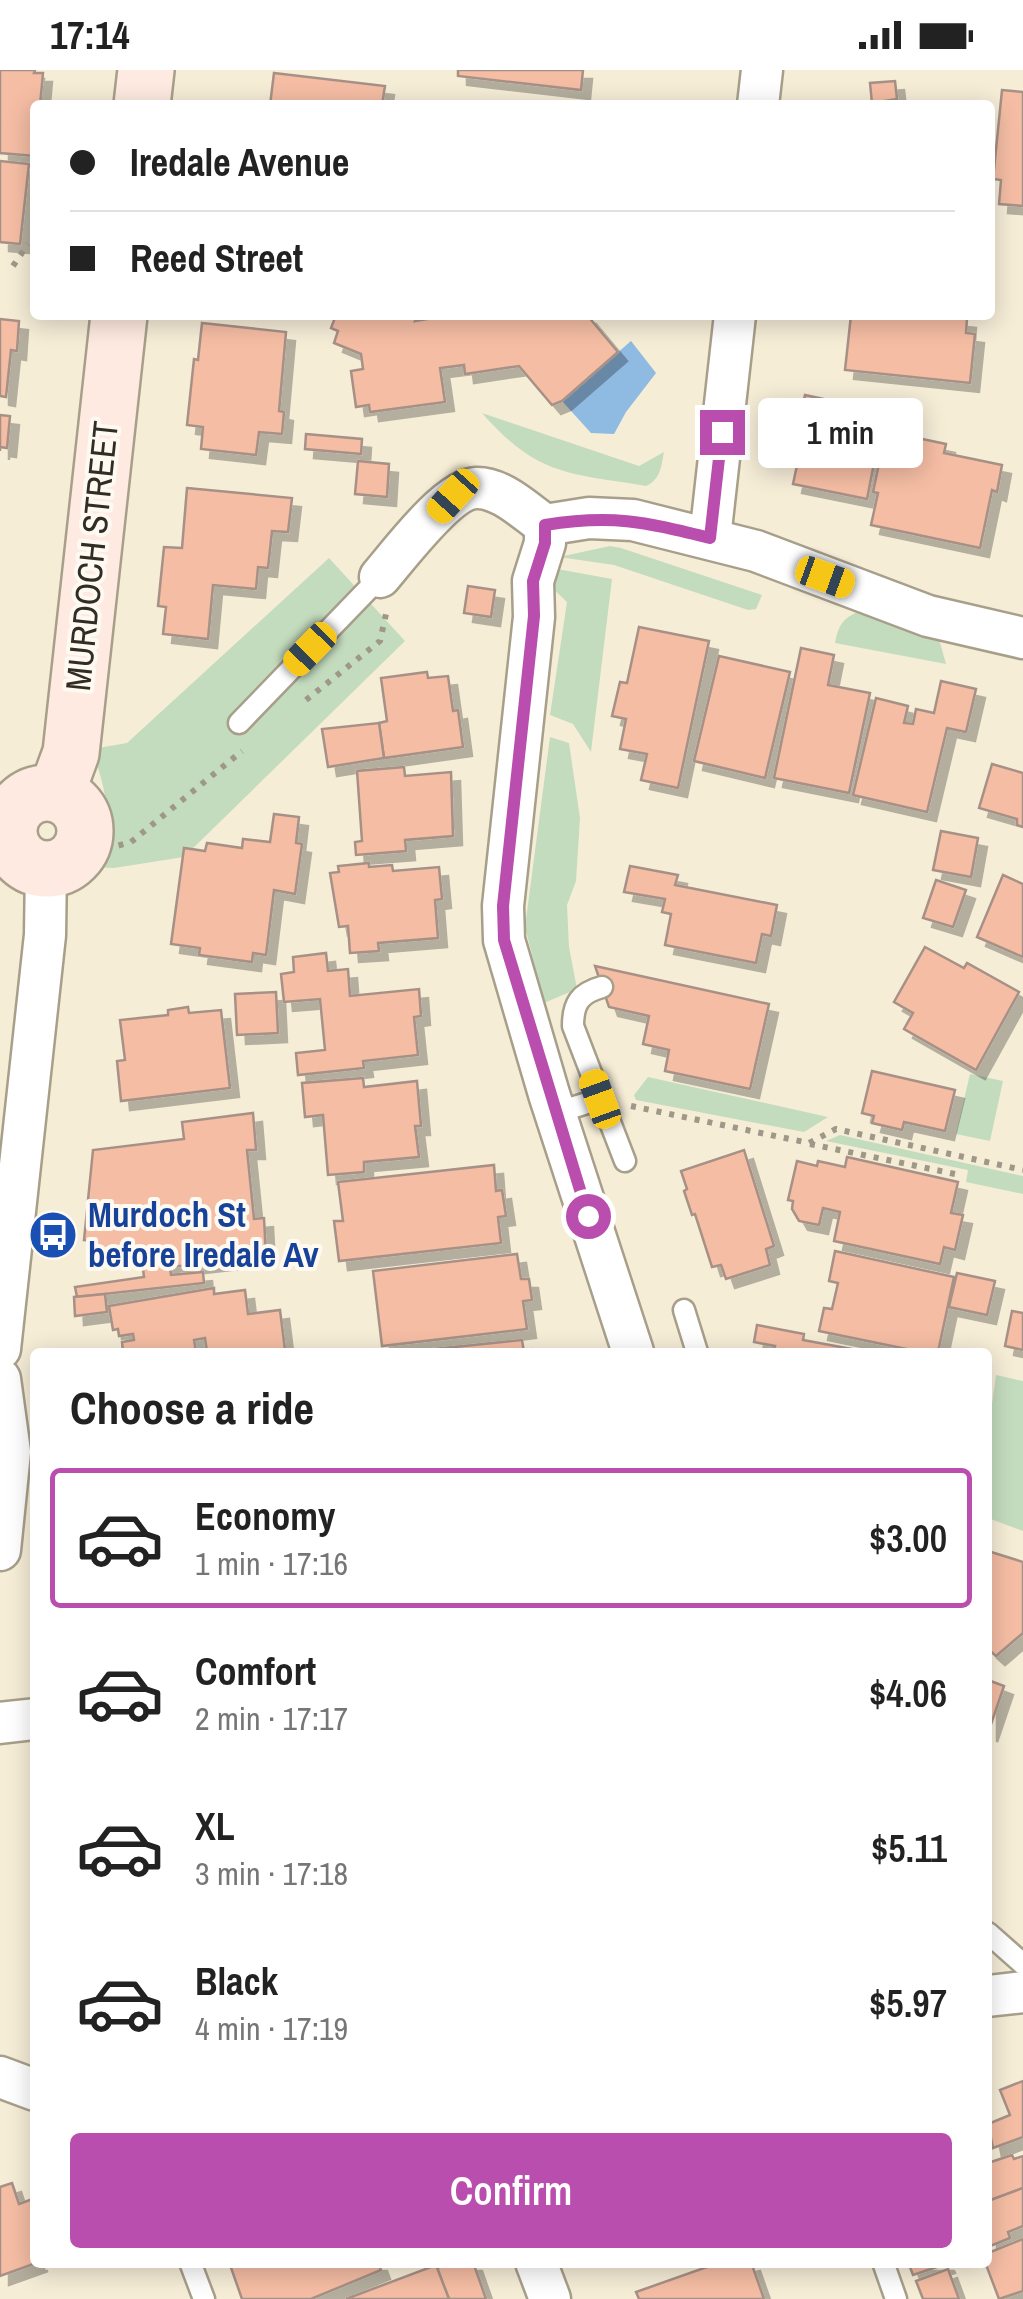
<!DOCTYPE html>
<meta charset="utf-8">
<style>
:root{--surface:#fff;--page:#f2f2f2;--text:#222;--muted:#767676;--line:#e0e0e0;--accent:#b94eae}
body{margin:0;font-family:"Archivo Narrow",sans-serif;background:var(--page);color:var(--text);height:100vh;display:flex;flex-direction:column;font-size:38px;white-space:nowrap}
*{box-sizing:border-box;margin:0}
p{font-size:32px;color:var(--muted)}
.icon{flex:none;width:55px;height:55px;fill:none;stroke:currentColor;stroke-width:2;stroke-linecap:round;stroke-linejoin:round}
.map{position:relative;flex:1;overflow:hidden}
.side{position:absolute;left:30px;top:1278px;width:962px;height:920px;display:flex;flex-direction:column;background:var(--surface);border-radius:10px;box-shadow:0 5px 25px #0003}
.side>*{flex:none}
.banner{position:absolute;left:30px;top:30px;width:965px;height:220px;border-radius:10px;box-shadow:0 5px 25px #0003;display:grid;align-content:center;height:220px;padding:0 40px;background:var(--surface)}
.end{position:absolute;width:45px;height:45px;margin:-22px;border:12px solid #b94eae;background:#fff;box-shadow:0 0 0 5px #fff}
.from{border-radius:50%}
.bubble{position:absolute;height:70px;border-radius:10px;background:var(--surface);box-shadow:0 5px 25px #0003;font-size:32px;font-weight:600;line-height:70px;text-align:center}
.car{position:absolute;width:30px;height:60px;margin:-30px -15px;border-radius:12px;box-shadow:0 0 8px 2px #0007;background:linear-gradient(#f5c518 24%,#345 0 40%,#f5c518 0 76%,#345 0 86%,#f5c518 0)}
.banner b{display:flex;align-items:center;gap:35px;height:95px;font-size:38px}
.banner b+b{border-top:2px solid var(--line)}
.banner i{width:25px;height:25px;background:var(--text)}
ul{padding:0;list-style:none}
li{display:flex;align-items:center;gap:30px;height:140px;margin:0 20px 15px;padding:0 20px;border:5px solid transparent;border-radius:10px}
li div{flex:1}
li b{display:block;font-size:38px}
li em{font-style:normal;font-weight:600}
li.active{border-color:var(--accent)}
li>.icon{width:90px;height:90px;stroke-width:1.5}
h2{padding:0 40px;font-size:45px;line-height:120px}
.primary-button{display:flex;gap:20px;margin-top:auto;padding:20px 40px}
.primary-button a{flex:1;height:115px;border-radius:10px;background:var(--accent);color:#fff;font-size:40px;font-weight:600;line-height:115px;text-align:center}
.status{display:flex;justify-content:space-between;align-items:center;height:70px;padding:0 50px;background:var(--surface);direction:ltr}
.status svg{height:28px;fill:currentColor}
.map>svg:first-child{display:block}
</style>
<div class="status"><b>17:14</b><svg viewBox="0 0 49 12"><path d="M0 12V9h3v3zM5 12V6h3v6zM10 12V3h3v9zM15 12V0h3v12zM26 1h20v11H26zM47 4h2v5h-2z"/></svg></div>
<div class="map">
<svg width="1023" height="2229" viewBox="0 0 1023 2229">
<defs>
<filter id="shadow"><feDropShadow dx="9" dy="9" stdDeviation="0" flood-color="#0004"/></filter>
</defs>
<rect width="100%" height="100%" fill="#f6edd7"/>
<g fill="#c4dcbe">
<path d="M482 343 639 396 664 382C661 397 661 409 646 416 568 403 537 406 482 343Z"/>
<polygon points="610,476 621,478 762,525 756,539 748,540 614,495 559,487"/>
<path d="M329 488 405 571 184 787 114 798 91 797C111 742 110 734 92 679L127 673Z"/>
<polygon points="552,498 612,509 591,682 573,654 550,645 567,532 548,514"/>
<path d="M858 542H867L939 569 946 594 835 573C838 557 842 548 858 542Z"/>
<polygon points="550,667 569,673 580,748 576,811 567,835 569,877 577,919 544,933 525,857"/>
<polygon points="970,1004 1003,1011 990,1071 956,1064"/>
<polygon points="648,1007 828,1047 804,1062 636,1030 634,1025"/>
<polygon points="840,1065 1023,1106 1023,1124 966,1112 968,1100 826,1071"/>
<polygon points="996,1305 1023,1311 1023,1461 988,1448 988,1363"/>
</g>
<polygon fill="#8fbae2" points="631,271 656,303 626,342 614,364 591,363 562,331"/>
<g fill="#f5bda4" stroke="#a79187" stroke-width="2.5" filter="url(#shadow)">
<polygon points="0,0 35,0 34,3 43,3 40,35 35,35 35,86 0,83"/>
<polygon points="458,0 583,0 581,20 458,6"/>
<polygon points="274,3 385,16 382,35 270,35"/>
<polygon points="895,11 897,29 872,33 870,13"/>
<polygon points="1002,20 1023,22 1023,136 999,134 1001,110 993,109"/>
<polygon points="0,91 29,94 20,174 0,172"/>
<polygon points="336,245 418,245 415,251 433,248 432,245 587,245 618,282 562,331 552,335 519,296 465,304 464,295 440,298 445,332 370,342 369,335 356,337 351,301 363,299 361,284 334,273 338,261 331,258"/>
<polygon points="851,245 925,245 967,249 966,263 975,264 970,313 845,300"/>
<polygon points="0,249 19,251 17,281 11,280 6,327 0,326"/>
<polygon points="202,253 286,262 279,341 284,342 282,364 259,362 256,385 201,379 203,357 187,355 194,289 198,290"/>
<polygon points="805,325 884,342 867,429 793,414 803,367 796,366"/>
<polygon points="0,345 10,346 7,378 0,377 0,381"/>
<polygon points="306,364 362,369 361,384 305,379"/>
<polygon points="908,366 946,374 944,383 1002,395 997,422 992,420 980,478 871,455 878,423 873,422 880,389 902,394"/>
<polygon points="358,391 389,394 387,427 355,424"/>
<polygon points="187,418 292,428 288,462 272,461 268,498 258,497 256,519 213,515 208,569 163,564 166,537 158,536 164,477 182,478"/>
<polygon points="468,516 495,520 491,547 464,543"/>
<polygon points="639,557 709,571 678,718 641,710 647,684 620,679 626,649 612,646 620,612 627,613"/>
<polygon points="801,578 834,585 828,615 870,623 849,723 774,708"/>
<polygon points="719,586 790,602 765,708 694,691"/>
<polygon points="427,602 428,608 448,606 453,641 458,640 463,677 384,688 379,653 387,651 381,608"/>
<polygon points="941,611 976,619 966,662 947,658 927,742 853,725 876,628 908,636 904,653 913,654 916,639 934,643"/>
<polygon points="379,653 384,688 328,697 322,659"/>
<polygon points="992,694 1023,703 1023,757 1017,755 1017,749 979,738"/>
<polygon points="404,697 405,706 451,702 453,766 405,770 406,781 356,785 355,772 362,771 357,701"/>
<polygon points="274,744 299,747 296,773 302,774 295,824 274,820 266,885 253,883 252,892 199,885 200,878 171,874 184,778 205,781 207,773 242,778 243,769 270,772"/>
<polygon points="941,761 978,768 971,807 933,800"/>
<polygon points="369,793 369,797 392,795 393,801 439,797 442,829 435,830 438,868 378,873 379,881 350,883 348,856 339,857 330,803 339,802 338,796"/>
<polygon points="630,796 678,805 675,815 777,835 771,866 762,864 756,893 665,875 671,844 662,842 665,829 624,822"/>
<polygon points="1003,805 1023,814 1023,887 977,867"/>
<polygon points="936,810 966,820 953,857 923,848"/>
<polygon points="925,877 964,898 967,893 1019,922 976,1000 904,959 913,943 894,932"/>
<polygon points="326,883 328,901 348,899 350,926 419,919 421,946 414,947 418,985 363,991 364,998 298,1005 296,983 325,980 320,929 284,932 281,904 294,902 293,887"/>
<polygon points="595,896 769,934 750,1019 665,1001 669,980 643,974 649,946 609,937"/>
<polygon points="276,922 278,963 237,965 235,924"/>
<polygon points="188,937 189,943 221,940 230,1018 121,1031 117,991 125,990 120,950 168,945 168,940"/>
<polygon points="872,1001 955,1020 945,1061 904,1052 902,1060 872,1053 874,1046 862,1043"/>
<polygon points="363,1008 364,1017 417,1011 421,1056 415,1056 419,1087 364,1092 364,1102 328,1105 323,1045 305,1047 302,1013"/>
<polygon points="253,1043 256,1080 247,1080 254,1149 264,1148 266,1186 170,1197 171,1205 203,1202 204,1213 77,1227 75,1217 144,1207 141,1183 99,1187 96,1171 84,1170 93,1080 184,1069 182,1052"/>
<polygon points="744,1080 774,1176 766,1179 770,1195 726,1209 721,1195 712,1197 695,1144 692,1145 684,1121 687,1119 681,1101"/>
<polygon points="847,1087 958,1112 951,1143 963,1145 955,1180 944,1177 940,1194 834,1171 840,1142 823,1138 819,1155 799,1151 792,1139 793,1131 788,1130 797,1091 817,1096 818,1091 845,1097"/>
<polygon points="494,1095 496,1121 502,1120 506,1146 498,1147 501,1173 339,1191 334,1151 343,1151 338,1112"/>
<polygon points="835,1181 954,1207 938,1282 921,1282 819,1261 824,1238 832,1239 838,1213 829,1211"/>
<polygon points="517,1184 521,1209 529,1209 532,1230 523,1231 527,1259 382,1276 373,1201"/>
<polygon points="957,1203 995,1211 987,1245 949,1237"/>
<polygon points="214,1218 214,1224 245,1220 248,1244 280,1240 285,1280 207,1282 205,1268 194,1270 196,1282 123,1282 122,1272 134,1270 133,1264 119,1266 118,1259 113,1260 109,1236"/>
<polygon points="105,1224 107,1242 75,1246 74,1227"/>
<polygon points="1012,1241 1023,1243 1023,1280 1005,1276"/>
<polygon points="757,1255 804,1264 803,1270 868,1282 773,1282 775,1276 754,1272"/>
<polygon points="522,1270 524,1282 406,1282"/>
<polygon points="988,1481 1023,1492 1023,1563 996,1586 988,1579"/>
<polygon points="988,1610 1004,1616 988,1663"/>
<polygon points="1023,2011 1023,2067 993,2078 988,2054 1010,2045 1000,2020"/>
<polygon points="1012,2085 1014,2089 1023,2086 1023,2118 988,2131 988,2093"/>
<polygon points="12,2113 19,2134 35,2128 35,2192 39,2192 0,2206 0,2117"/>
<polygon points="1023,2118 1023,2156 1008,2162 1010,2168 988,2177 988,2131"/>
<polygon points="1023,2169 1023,2221 999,2229 985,2192 988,2183"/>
<polygon points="229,2192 378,2192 381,2200 311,2229 242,2229"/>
<polygon points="453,2192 473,2192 486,2229 449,2229 437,2198"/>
<polygon points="721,2192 734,2192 735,2196 751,2192 764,2229 639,2229 636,2222"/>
<polygon points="908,2192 945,2192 946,2194 913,2205"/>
<polygon points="436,2195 449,2229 346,2229"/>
<polygon points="948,2199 959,2229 923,2229 916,2211"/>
</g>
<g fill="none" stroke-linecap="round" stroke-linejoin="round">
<g stroke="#a89f8b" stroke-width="25">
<g id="service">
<polyline points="239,653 380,507"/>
<path d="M602 917C580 923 573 933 573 956L625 1091"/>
<polyline points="555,1043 600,1029"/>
<polyline points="684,1240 697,1282"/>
<polyline points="988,1863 1023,1894"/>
<polyline points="190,2192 204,2229"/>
<polyline points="883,2192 896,2229"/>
</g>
</g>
<g stroke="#a89f8b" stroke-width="45">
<g id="minor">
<polyline points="758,35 762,0"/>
<polyline points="545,455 545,473 533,511 534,547 503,836 504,870 549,1024 633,1282"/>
<polyline points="710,468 735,245"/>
<path d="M380 507C399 485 448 419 476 418 501 417 526 442 545 455L589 448 633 450 756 481 928 546 1023 568"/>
<polyline points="0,1279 45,865 46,798"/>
<polyline points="0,1309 10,1382 0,1480"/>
<polyline points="0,1653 35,1649"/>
<polyline points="988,1926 1023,1922"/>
<polyline points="0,2007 35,2020"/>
<polyline points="536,2192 550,2229"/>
</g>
</g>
<g stroke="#a89f8b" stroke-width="60">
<g id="secondary">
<polyline points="142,35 146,0"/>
<circle cx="47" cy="761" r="38"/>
<polyline points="56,724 71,683 119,245"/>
</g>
</g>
<g stroke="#9e9888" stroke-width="6" stroke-dasharray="5 8" stroke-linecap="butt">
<polyline points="13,196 28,174"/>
<polyline points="306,630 380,571 386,544"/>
<polyline points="106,779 131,772 242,681"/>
<polyline points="631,1036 809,1073 836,1059 1023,1100"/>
<polyline points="810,1074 960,1105"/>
</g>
<use href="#service" stroke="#fff" stroke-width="20"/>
<use href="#minor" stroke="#fff" stroke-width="40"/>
<use href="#secondary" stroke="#feeae0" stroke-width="55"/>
</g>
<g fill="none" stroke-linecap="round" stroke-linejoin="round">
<path stroke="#b94eae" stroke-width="12" d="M588 1146 504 870 503 836 534 546 533 511 545 473V455C613 444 644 452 710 468L722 362"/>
</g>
<defs>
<g id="bus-disc" transform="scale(2.5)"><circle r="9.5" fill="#1a4fb4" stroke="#fefaf2"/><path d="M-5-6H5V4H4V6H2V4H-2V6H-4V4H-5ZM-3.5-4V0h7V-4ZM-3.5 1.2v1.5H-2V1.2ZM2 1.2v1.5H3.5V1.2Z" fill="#fff"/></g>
</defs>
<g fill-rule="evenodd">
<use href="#bus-disc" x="53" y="1165"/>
</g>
<g text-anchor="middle" stroke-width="8" stroke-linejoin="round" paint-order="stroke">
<g font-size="35" fill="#312d25" stroke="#fefaf2">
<text transform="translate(92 486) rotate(-84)" y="12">MURDOCH STREET</text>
</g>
<g font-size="35" font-weight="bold" fill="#164399" stroke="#fefaf2" text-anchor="start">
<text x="88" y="1157">Murdoch St<tspan x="88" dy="40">before Iredale Av</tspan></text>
</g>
</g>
</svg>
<i class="end from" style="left:588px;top:1146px"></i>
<i class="end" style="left:722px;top:362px"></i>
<div class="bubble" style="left:758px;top:328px;width:165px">1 min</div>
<i class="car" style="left:453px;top:426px;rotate:222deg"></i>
<i class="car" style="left:825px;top:507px;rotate:110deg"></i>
<i class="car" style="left:310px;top:579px;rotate:224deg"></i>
<i class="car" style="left:600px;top:1029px;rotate:340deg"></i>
<div class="banner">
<b><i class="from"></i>Iredale Avenue</b>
<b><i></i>Reed Street</b>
</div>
<section class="side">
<h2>Choose a ride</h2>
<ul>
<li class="active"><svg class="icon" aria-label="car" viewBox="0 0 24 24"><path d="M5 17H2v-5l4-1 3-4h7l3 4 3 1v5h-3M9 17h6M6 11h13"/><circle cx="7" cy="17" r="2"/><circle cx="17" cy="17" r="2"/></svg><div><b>Economy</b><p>1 min · 17:16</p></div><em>$3.00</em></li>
<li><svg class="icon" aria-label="car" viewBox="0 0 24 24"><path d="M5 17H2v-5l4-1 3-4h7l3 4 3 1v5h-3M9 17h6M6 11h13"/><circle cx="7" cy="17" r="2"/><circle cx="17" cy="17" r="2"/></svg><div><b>Comfort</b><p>2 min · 17:17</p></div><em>$4.06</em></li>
<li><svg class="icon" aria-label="car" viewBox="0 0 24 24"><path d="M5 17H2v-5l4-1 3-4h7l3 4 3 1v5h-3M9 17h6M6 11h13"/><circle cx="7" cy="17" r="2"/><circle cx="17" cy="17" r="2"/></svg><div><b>XL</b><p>3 min · 17:18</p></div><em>$5.11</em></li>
<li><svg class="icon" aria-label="car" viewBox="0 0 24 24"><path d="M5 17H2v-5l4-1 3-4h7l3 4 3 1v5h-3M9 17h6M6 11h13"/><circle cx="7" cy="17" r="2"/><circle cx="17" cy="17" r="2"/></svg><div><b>Black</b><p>4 min · 17:19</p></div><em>$5.97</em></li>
</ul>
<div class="primary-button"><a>Confirm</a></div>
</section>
</div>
